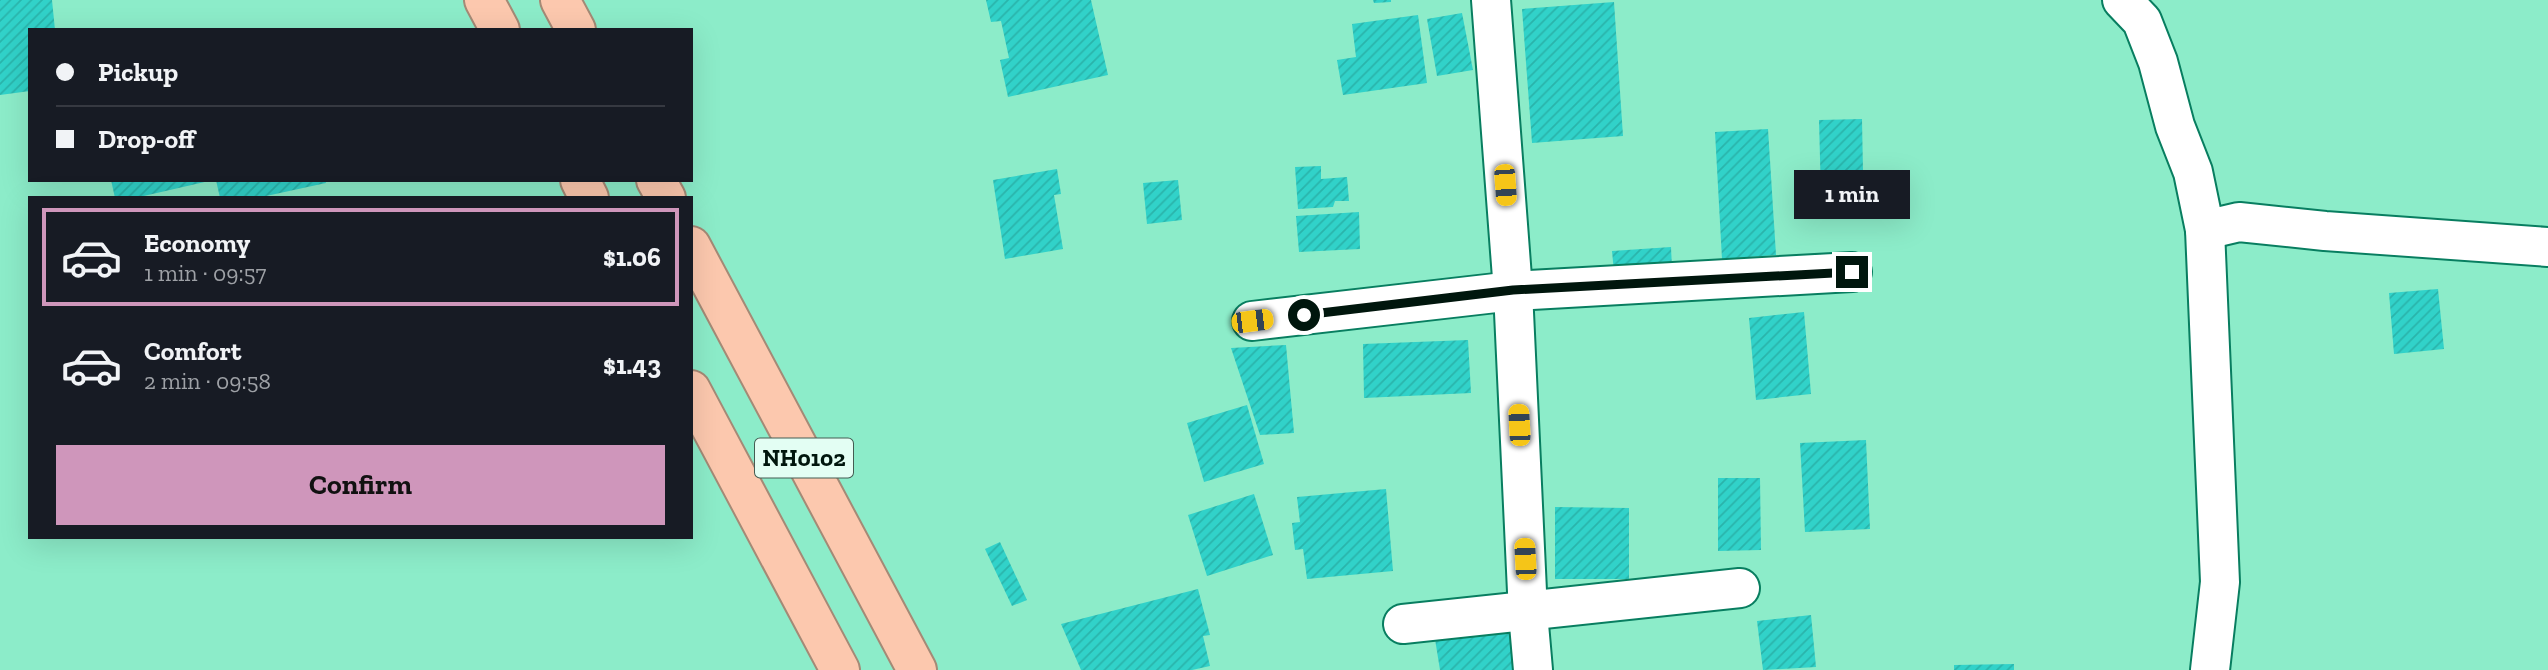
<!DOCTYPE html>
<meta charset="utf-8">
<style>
:root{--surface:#171b24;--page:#20242c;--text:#f1f3f6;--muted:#9ea1a6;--line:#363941;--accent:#cf96bb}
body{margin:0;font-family:"Zilla Slab",serif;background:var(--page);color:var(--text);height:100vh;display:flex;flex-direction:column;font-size:26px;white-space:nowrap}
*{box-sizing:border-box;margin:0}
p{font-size:23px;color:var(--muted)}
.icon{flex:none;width:38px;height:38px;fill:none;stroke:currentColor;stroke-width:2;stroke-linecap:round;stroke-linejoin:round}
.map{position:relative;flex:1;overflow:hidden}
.details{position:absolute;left:28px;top:196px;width:665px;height:343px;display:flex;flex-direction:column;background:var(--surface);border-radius:0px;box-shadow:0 7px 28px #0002}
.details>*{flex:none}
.top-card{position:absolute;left:28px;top:28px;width:665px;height:154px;border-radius:0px;box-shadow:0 7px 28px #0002;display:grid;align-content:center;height:154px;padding:0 28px;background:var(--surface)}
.end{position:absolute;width:32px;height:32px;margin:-16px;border:9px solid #00160d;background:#fff;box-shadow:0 0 0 4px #fff}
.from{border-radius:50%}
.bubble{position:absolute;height:49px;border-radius:0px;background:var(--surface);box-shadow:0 7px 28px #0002;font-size:23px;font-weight:800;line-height:49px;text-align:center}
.car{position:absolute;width:21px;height:42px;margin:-21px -10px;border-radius:9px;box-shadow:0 0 5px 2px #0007;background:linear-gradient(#f5c518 24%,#345 0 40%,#f5c518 0 76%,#345 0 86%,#f5c518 0)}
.top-card b{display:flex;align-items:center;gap:24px;height:66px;font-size:26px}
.top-card b+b{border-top:2px solid var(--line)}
.top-card i{width:18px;height:18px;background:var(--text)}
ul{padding:12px 0 0;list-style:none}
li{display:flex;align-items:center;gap:21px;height:98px;margin:0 14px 10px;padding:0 14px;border:4px solid transparent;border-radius:0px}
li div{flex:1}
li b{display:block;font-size:26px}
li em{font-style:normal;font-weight:800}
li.active{border-color:var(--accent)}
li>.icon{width:63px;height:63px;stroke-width:1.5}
.primary-button{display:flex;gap:14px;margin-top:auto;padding:14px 28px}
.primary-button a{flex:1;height:80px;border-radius:0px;background:var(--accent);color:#111;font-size:28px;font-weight:800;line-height:80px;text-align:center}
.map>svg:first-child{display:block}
</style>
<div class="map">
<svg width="2548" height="670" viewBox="0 0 2548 670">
<defs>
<pattern id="building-hatch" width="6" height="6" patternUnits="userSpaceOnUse" patternTransform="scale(1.75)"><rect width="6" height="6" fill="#31d2c9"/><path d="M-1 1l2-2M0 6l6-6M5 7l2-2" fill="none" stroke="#2ab4ab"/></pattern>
</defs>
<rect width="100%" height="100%" fill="#8cecc9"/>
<g fill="url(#building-hatch)">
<polygon points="0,0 52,0 55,30 30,30 30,91 0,95"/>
<polygon points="986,0 1091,0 1108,75 1008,97 1000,60 1009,58 1001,21 991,22"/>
<polygon points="1373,0 1391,0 1391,2 1374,3"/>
<polygon points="1614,2 1623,136 1532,143 1522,9"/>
<polygon points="1462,13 1473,70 1437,76 1427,19"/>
<polygon points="1418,15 1427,83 1343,95 1337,60 1356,57 1352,24"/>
<polygon points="1862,119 1863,171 1841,172 1841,197 1821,197 1819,120"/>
<polygon points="1768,129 1776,255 1722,259 1715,132"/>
<polygon points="1321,166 1321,179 1347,177 1349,201 1335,201 1333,207 1298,209 1295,167"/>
<polygon points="1057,169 1061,194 1054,195 1063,249 1005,259 993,180"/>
<polygon points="111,180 209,180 209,181 135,198 115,198"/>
<polygon points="216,180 325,180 326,183 257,198 220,198"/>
<polygon points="1178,180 1182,220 1147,224 1143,183"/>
<polygon points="1359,212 1360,249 1299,252 1296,216"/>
<polygon points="1671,247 1672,268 1614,272 1612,251"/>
<polygon points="2438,289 2444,349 2394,354 2389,293"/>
<polygon points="1804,312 1811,394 1756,400 1749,318"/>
<polygon points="1468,340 1471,393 1364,398 1363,344"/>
<polygon points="1286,345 1294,433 1260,435 1231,348"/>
<polygon points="1247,405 1264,464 1204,482 1187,423"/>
<polygon points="1866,440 1870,529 1805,532 1800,443"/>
<polygon points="1718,478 1760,478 1761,550 1718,551"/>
<polygon points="1386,489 1393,571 1307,579 1303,549 1295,550 1292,523 1300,522 1297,497"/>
<polygon points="1254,494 1273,555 1207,576 1188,515"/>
<polygon points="1555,507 1629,508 1629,579 1555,579"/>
<polygon points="1000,542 1027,600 1012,606 985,549"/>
<polygon points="1198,589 1210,635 1203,636 1210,666 1192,670 1081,670 1061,624"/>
<polygon points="1811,615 1816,667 1763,670 1757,621"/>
<polygon points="1515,628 1521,670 1440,670 1435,639"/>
<polygon points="2014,664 2014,670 1954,670 1954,665"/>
</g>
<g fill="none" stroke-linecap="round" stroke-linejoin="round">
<g stroke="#087e60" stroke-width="42">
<g id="minor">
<polyline points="1491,0 1513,291 1528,613 1533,670"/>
<polyline points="2122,0 2142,21 2158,62 2175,126 2193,172 2205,230 2239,222 2325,231 2548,247"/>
<polyline points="2205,230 2220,582 2210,670"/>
<polyline points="1252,321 1513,291 1852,272"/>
<polyline points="1403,624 1740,588"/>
</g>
</g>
<g stroke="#a48a76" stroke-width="42">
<g id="highway">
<polyline points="484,0 500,30"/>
<polyline points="560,0 576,30"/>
<polyline points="580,180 589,198"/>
<polyline points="656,180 666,198"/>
<polyline points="691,246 917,670"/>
<polyline points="691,390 840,670"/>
</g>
</g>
<use href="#minor" stroke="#fff" stroke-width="38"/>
<use href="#highway" stroke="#fcc8ae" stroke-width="38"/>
</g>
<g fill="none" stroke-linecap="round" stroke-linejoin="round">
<polyline stroke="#00160d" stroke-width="9" points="1304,315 1513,290 1852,272"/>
</g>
<g text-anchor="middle" stroke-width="5" stroke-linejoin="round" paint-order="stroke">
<rect fill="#e3fef3" stroke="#445c52" stroke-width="2" x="755" y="438.5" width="98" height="39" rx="5"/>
<g font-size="23" font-weight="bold" fill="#00160d">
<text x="804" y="466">NH0102</text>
</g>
</g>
</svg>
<i class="end from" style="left:1304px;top:315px"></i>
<i class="end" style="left:1852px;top:272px"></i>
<div class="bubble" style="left:1794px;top:170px;width:116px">1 min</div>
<i class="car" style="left:1505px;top:185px;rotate:176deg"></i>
<i class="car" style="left:1252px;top:321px;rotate:83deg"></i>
<i class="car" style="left:1519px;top:425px;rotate:357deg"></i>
<i class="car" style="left:1525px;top:559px;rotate:357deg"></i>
<div class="top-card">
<b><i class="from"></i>Pickup</b>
<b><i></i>Drop-off</b>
</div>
<section class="details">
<ul>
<li class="active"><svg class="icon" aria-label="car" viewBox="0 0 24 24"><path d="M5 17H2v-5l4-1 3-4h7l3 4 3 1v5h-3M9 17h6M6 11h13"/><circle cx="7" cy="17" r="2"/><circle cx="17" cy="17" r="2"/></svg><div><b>Economy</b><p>1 min · 09:57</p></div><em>$1.06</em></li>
<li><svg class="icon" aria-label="car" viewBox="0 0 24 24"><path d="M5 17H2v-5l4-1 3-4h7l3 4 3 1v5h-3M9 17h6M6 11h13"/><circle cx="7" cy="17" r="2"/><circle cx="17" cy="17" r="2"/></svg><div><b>Comfort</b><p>2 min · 09:58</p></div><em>$1.43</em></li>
</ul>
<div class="primary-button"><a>Confirm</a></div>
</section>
</div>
